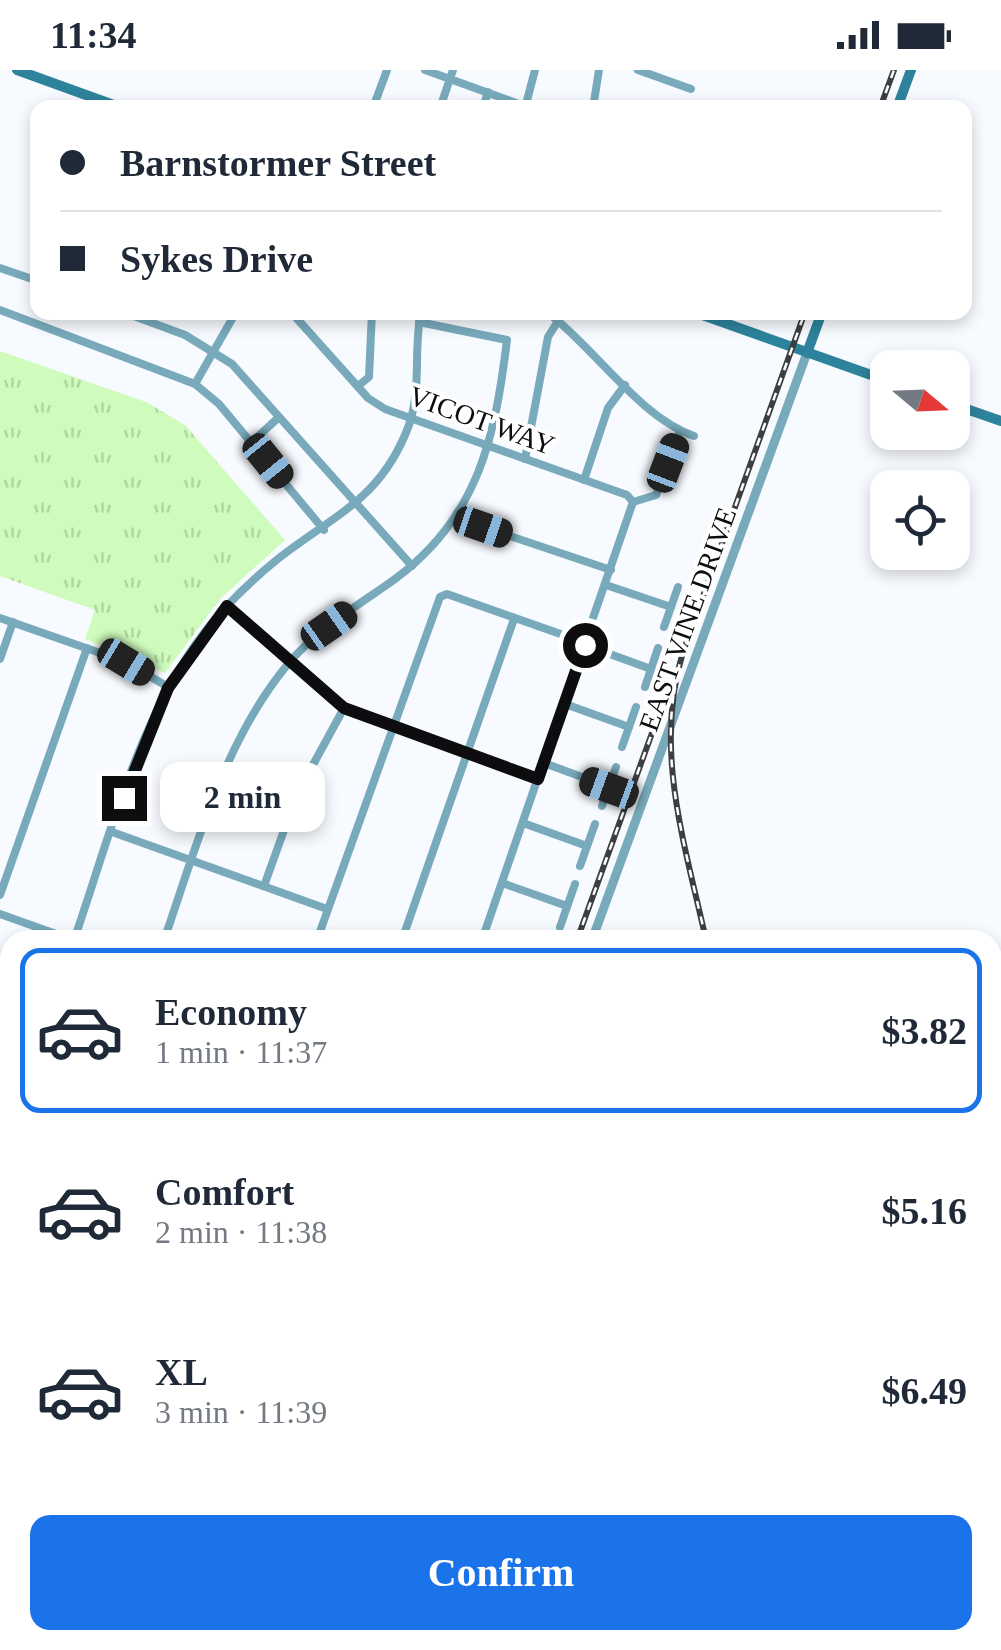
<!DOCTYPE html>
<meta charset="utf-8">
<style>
:root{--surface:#fff;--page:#f2f2f3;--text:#1f2937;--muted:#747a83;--line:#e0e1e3;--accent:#1a73e8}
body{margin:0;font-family:"Times New Roman",serif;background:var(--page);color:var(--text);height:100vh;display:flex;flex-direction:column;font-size:38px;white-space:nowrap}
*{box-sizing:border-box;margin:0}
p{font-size:32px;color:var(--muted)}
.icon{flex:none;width:55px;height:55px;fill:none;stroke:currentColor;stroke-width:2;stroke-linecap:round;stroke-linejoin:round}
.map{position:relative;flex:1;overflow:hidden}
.panel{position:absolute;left:0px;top:860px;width:1002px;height:720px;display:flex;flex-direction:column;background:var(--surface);border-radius:30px 30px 0 0;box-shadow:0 5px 15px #0003}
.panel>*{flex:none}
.banner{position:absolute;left:30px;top:30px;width:942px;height:220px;border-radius:20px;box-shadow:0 5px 15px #0003;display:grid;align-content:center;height:220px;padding:0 30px;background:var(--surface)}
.needle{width:65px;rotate:109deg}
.tools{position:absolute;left:870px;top:280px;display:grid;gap:20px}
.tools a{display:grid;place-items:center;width:100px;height:100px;border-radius:20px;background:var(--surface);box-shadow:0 5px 15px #0003;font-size:50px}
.end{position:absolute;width:45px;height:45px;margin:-22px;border:12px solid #0d0d0f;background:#fff;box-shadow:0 0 0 5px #fff}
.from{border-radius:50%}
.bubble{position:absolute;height:70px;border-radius:20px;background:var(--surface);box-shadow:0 5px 15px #0003;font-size:32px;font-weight:700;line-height:70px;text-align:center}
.car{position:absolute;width:30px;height:60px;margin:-30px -15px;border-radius:12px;box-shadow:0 0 8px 2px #0007;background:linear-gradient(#222 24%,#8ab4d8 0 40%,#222 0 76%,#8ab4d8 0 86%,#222 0)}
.banner b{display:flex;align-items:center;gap:35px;height:95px;font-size:38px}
.banner b+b{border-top:2px solid var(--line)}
.banner i{width:25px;height:25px;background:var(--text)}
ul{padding:18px 0 0;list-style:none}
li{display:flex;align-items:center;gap:30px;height:165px;margin:0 20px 15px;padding:0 10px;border:5px solid transparent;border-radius:20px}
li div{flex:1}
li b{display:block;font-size:38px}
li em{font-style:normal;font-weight:700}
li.active{border-color:var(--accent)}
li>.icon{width:90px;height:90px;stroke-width:1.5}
.button{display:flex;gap:20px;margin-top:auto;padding:20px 30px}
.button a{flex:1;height:115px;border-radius:20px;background:var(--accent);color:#fff;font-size:40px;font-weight:700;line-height:115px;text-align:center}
.status{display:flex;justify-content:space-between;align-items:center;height:70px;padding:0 50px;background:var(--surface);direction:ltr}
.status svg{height:28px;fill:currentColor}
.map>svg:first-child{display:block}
</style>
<div class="status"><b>11:34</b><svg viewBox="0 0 49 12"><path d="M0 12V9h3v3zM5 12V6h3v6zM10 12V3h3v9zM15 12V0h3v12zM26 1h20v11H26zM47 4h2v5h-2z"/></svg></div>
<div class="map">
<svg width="1001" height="1580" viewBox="0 0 1001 1580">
<defs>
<pattern id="park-tufts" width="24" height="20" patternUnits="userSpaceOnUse" patternTransform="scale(2.5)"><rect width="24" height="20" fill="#cffcbd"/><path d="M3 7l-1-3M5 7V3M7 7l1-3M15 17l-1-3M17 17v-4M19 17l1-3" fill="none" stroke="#b1d7a1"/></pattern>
</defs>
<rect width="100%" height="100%" fill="#f7fafe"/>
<g fill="url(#park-tufts)">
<polygon points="0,281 146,332 185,355 285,470 220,529 165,603 85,569 95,540 0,506"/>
<polygon points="505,1570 631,1570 620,1580 521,1580"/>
</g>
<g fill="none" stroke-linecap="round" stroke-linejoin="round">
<g stroke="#2ad5e4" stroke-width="8">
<polyline points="992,1168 1001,1157"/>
<polyline points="820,1570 823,1580"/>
</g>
<g stroke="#78aabb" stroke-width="8">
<polyline points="425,0 530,38"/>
<polyline points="638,0 691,19"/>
<polyline points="373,38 387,0"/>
<polyline points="440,38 453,0"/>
<polyline points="483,38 488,22"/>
<polyline points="525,38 535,0"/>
<polyline points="593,38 599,0"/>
<polyline points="0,198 38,211"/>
<polyline points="0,240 195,314 219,334 324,460"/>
<polyline points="123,242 185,265 232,294 412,496"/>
<polyline points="291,242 368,328 385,339 627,425 633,432"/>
<path d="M547 242C594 277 639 347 694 366"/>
<polyline points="195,314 236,242"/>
<polyline points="358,316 369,307 372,242"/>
<polyline points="252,372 279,347"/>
<polyline points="525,389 548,267 558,251"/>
<polyline points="584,410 608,338 625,315"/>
<polyline points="633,432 656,425 680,361"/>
<polyline points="457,443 483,457 611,500"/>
<polyline points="606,515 671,537"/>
<polyline points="227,536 344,638 538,709"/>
<polyline points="0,548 126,592 168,617"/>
<polyline points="664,557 678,517"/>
<polyline points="585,575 651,599"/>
<polyline points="0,589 13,552"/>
<polyline points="645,617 658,578"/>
<polyline points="565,634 629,657"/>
<polyline points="622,677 636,637"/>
<polyline points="544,693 609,717"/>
<polyline points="602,736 616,697"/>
<polyline points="523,753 587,776"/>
<polyline points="112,762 327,839"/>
<polyline points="580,796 595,754"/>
<polyline points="502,813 567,836"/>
<polyline points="264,816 297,724 344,638"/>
<polyline points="0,825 87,578"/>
<polyline points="0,844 73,870"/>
<polyline points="560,857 575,814"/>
<polyline points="167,863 186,870"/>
<path d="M74 870C108 772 135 661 195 575 218 542 248 513 279 488 336 444 382 428 409 355 422 318 413 280 421 242"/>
<path d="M164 870C197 776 223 672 288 594 317 559 359 535 395 509 479 447 495 367 507 270L419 252"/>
<polyline points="317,870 440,527 447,524 586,573"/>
<polyline points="402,870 514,549"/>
<polyline points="482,870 633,432"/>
<polyline points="0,1082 10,1054"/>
<polyline points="466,1570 486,1580"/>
<polyline points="757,1570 759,1580"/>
<polyline points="430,1580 433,1570"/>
<polyline points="632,1580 644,1570"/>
</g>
<g stroke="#78aabb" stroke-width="9">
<polyline points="592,870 807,283"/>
<polyline points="332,1580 336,1570"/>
</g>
<g stroke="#2d839b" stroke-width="10">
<polyline points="17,0 122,38"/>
<polyline points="897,38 911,0"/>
<polyline points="694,242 888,311"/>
<polyline points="807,283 822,242"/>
<polyline points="952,334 1001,351"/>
</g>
<g stroke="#3d3e40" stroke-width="6">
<g id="rail">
<polyline points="880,38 894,0"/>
<polyline points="577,870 664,630"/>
<path d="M706 870C685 774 653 679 683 582L805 242"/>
<polyline points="0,1316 10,1312"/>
<polyline points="863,1570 865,1580"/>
</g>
</g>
<use href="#rail" stroke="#fff" stroke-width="2.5" stroke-dasharray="8" stroke-linecap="butt"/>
</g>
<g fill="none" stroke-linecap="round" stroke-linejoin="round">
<polyline stroke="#0d0d0f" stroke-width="12" points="124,728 168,618 227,536 344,638 538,709 585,575"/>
</g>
<g text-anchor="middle" stroke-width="8" stroke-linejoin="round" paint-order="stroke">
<g font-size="28" fill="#0d0d0f" stroke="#fff">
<text transform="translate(482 350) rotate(20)" y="10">VICOT WAY</text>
<text transform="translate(687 549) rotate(-70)" y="10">EAST VINE DRIVE</text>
</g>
</g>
</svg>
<div class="tools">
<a><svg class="needle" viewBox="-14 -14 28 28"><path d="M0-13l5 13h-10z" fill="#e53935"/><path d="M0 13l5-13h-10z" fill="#747a83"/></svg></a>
<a><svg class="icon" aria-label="locate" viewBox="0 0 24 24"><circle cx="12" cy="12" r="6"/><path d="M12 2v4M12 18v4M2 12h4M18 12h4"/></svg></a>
</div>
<i class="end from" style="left:585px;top:575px"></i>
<i class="end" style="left:124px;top:728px"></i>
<div class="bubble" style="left:160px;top:692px;width:165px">2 min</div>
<i class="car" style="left:268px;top:391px;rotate:141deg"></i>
<i class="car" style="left:668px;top:393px;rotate:21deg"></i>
<i class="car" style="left:483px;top:457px;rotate:109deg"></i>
<i class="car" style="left:329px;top:556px;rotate:55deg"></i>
<i class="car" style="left:126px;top:592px;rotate:121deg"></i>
<i class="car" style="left:609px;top:718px;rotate:290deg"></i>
<div class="banner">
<b><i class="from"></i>Barnstormer Street</b>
<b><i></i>Sykes Drive</b>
</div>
<section class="panel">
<ul>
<li class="active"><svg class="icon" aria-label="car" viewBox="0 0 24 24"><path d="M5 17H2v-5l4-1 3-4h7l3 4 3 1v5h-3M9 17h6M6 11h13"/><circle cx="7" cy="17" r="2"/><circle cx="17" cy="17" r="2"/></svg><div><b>Economy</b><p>1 min · 11:37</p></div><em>$3.82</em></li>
<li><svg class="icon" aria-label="car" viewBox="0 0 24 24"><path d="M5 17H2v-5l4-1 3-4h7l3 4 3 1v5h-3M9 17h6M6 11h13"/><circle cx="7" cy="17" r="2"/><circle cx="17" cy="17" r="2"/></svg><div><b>Comfort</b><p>2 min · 11:38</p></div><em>$5.16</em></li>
<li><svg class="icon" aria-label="car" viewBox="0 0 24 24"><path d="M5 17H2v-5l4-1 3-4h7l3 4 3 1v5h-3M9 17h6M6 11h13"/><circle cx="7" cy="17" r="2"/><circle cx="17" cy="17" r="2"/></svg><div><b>XL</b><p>3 min · 11:39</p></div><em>$6.49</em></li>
</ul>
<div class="button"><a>Confirm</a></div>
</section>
</div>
